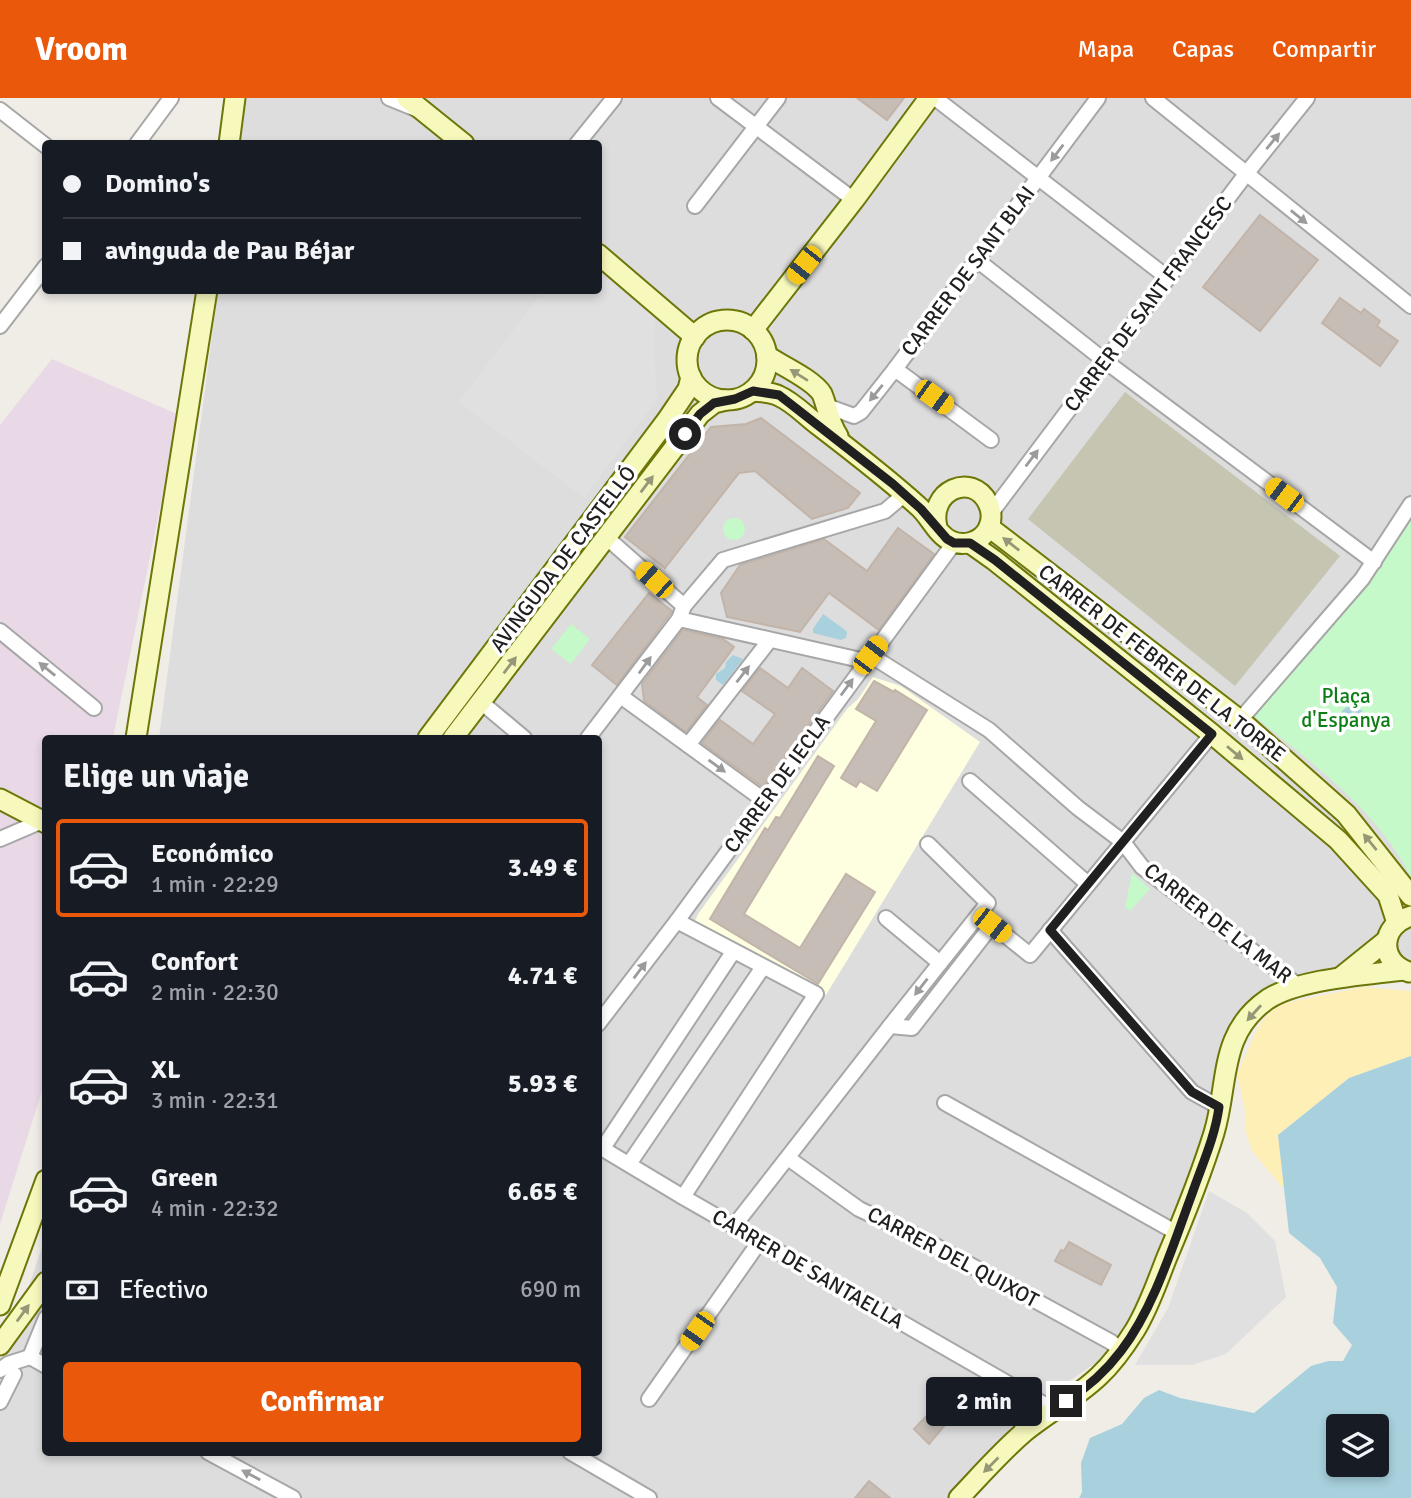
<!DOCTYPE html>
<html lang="es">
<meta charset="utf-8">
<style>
:root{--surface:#171b24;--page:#242831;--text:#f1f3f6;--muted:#9ea1a6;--line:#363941;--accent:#ea580c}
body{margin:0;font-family:Signika,sans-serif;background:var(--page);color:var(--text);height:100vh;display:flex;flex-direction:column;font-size:26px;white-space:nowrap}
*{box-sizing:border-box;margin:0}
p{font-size:23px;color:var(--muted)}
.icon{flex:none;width:38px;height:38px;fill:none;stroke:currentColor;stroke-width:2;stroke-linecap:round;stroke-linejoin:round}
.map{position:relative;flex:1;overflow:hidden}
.panel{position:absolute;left:42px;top:637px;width:560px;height:721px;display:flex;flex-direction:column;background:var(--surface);border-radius:7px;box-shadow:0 4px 10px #0003}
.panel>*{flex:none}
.top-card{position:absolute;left:42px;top:42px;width:560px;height:154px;border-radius:7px;box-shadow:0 4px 10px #0003;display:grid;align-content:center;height:154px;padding:0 21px;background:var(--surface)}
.fabs{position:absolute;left:1326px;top:1316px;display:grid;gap:14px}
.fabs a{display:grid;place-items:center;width:63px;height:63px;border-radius:7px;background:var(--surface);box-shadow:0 4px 10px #0003;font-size:35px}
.end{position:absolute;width:32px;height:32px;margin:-16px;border:9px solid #202020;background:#fff;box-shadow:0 0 0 4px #fff}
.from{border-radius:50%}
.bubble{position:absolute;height:49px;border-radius:7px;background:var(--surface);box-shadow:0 4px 10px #0003;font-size:23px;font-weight:800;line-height:49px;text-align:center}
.car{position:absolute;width:21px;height:42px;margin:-21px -10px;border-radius:9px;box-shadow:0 0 5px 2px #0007;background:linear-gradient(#f5c518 24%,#345 0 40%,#f5c518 0 76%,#345 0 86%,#f5c518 0)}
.top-card b{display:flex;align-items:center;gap:24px;height:66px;font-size:26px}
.top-card b+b{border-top:2px solid var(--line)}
.top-card i{width:18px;height:18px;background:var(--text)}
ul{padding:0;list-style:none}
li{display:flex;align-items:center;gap:21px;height:98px;margin:0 14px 10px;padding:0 7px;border:4px solid transparent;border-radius:7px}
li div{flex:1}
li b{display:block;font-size:26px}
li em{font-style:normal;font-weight:800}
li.current{border-color:var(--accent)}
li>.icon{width:63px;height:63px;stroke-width:1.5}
h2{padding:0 21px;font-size:32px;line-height:84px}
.pay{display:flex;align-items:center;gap:18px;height:77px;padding:0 21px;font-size:26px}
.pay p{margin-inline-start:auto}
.button{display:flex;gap:14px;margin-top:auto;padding:14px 21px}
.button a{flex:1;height:80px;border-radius:7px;background:var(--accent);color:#fff;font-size:28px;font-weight:800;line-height:80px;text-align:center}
header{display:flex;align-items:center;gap:42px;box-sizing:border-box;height:98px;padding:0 35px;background:var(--accent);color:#fff}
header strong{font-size:33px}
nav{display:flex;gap:38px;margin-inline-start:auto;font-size:24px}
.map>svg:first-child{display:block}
</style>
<header>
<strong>Vroom</strong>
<nav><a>Mapa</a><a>Capas</a><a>Compartir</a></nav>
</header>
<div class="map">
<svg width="1411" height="1400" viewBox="0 0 1411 1400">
<rect width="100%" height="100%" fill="#f0ede7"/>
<polygon fill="#dedddd" points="243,0 1411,0 1411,874 1289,885 1243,927 1210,1036 1130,1241 1023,1315 948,1400 0,1400 0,1274 45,1140 46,1354 598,1354 598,640 159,640 218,193 598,192 598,46 237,45"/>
<polygon fill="#e9d9e6" points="52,261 179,317 113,640 46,640 45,983 0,1126 0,327"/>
<polygon fill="#fefee1" points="873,579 901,588 980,644 826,897 694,825 698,816 847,611 858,601"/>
<polygon fill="#c5c5b2" points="1125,294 1340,458 1235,588 1028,421"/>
<polygon fill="#feefb7" points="1363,889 1411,893 1411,958 1349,980 1278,1037 1284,1091 1252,1053 1245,1032 1245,1012 1237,977 1254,938 1262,923 1272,912 1285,905"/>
<g fill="#c5f9c9">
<path d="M1411 417V779C1376 710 1312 666 1254 618L1363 490Z"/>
<circle cx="734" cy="431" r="11"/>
<polygon points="571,526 590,541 571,566 551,551"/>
<polygon points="1132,775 1150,791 1130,813 1125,809"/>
</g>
<g fill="#e0e0e0">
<polygon points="599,174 655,220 654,254 657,301 584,400 459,304 543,193 598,192"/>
<polygon points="1209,1093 1247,1115 1275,1143 1286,1199 1226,1256 1192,1267 1135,1267 1168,1210"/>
</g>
<g fill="#a8d1dd" fill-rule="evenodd">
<polygon points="823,516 844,531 847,534 846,540 841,542 813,535 813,531"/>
<polygon points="733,557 743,561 723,587 716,582 716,576 725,570 726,564"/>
<circle cx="1352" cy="620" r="12"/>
<path d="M1411 958V1400H1079L1082 1394 1081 1365 1090 1340 1122 1326 1144 1300 1159 1292 1180 1300 1254 1315 1311 1268 1328 1263H1343L1352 1247 1333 1225 1337 1189 1320 1160 1289 1135 1278 1037 1349 980ZM1339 1328H1377V1367H1339Z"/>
</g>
<g fill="#c5bdb6" stroke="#c2b4a9" stroke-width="2">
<polygon points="857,0 904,0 887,22"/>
<polygon points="1260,117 1318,162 1260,233 1203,189"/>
<polygon points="1340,200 1361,215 1364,211 1380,223 1377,228 1398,243 1380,268 1322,225"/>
<polygon points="761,320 860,395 848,410 812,421 755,373 739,375 665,470 625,439 711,329 746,326"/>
<polygon points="898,430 934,456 879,532 829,495 800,534 727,519 721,495 740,467 824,441 867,473"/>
<polygon points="649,495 672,513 617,587 592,567"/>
<polygon points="683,532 723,541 734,549 697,599 707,607 686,634 644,603 642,586"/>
<polygon points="760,570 788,590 802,570 833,593 763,689 702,645 720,622 753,646 775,616 742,593"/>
<polygon points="874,583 894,594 895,592 927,612 877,693 860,683 856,689 841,680 876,623 856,611"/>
<polygon points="818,658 834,668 744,816 800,850 846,776 875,794 818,886 710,821 765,730 768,732 776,719 780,720"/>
<polygon points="1069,1144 1111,1167 1101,1187 1055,1163 1061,1152 1064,1153"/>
<polygon points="949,1287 966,1302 929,1346 914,1331 935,1309 932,1307"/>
<polygon points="869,1383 890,1400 855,1400"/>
</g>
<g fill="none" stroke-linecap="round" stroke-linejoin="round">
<g stroke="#a7a7a7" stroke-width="18">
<g id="street">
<polyline points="389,0 416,11"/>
<polyline points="718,0 854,102"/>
<polyline points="935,0 1168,180"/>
<polyline points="1153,0 1411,208"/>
<polyline points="0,12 46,48"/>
<polyline points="137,46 171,0"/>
<polyline points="577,46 614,0"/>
<polyline points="695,108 778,0"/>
<polyline points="977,162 1105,263 1374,464"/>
<polyline points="0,228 46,168"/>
<polyline points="895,271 991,342"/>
<polyline points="824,307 854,318 861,314 895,271 1098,0"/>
<polyline points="991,415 1246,76 1307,0"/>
<polyline points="606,439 684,508"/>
<polyline points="679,521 865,563"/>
<polyline points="0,533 94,610"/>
<polyline points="870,557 989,632 1078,710 1123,744 1142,769 1300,889"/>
<polyline points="622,599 765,703"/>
<polyline points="481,604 524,640"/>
<polyline points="1240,622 1362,481 1411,406"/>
<polyline points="588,640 679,521 684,508 723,462 885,413 905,396"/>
<polyline points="688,647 769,543"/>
<polyline points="970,683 1088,786"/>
<polyline points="0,741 42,723"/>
<polyline points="928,746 988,805 890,928 912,930 992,827"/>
<polyline points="886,820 940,865"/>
<polyline points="985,821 1030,857 1212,636"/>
<polyline points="677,823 816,896 683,1099"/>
<polyline points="1050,832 1192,994 1219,1009"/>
<polyline points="598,926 677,823 954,445"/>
<polyline points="945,1005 1177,1135"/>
<polyline points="598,1048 683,1099 1054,1312"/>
<polyline points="603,1050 733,854"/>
<polyline points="788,1060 859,1111 919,1139 1111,1244 1122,1253"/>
<polyline points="629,1066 763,869"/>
<polyline points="734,1128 890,928"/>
<polyline points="30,1259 46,1220"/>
<polyline points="30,1259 46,1268"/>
<polyline points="0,1272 8,1266 30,1259"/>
<polyline points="1020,1292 1023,1335"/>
<polyline points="649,1301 760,1143"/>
<polyline points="0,1304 14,1276"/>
<polyline points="208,1354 293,1400"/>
<polyline points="570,1354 649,1400"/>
</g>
</g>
<g stroke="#6c7707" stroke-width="23">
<g id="secondary">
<polyline points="407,0 464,46"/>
<polyline points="229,46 235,0"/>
<polyline points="598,156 695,239"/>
<circle cx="727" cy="262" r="40"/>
<polyline points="753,232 854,102 929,0"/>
<path d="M767 258C781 267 814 282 822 296 828 310 828 323 838 338"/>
<path d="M753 293C761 294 772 294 779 298 793 304 806 318 818 327 852 353 886 379 918 408 930 418 937 437 951 443 964 449 981 444 988 431 992 423 992 413 988 405 972 373 928 393 937 429"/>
<polyline points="989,429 1240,622 1346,716 1411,798"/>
<polyline points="970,445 994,462 1212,636 1338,742 1388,797 1397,825"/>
<polyline points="136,640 207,192"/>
<polyline points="428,640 667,322 688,291 691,279"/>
<polyline points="453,640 700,316 714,305 726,302"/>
<polyline points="0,701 46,725"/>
<path d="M1409 874C1378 864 1380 827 1411 818"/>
<polyline points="1341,879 1387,842"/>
<polyline points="0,1207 46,1082"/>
<polyline points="0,1247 46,1184"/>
<path d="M959 1400C980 1378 1000 1355 1023 1335 1047 1315 1076 1300 1099 1278 1113 1265 1125 1248 1135 1232 1149 1209 1157 1184 1167 1159 1184 1119 1201 1077 1214 1035 1229 986 1218 935 1268 901 1299 881 1365 877 1403 872"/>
</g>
</g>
<use href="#street" stroke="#fff" stroke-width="14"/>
<use href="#secondary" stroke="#f6f8bc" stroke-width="19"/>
</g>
<defs><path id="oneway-solid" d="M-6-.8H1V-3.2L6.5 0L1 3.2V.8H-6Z" transform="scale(1.75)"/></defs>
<g fill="#9b9b9b">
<use href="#oneway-solid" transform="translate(1273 43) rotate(-51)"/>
<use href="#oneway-solid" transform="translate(1057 55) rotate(127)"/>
<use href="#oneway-solid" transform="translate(1299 119) rotate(39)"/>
<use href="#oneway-solid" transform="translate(876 295) rotate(129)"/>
<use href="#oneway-solid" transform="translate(1032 360) rotate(-53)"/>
<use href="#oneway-solid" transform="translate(645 567) rotate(-54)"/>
<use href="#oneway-solid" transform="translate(47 571) rotate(-141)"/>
<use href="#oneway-solid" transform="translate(743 576) rotate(-52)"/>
<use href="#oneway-solid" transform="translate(847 589) rotate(-54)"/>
<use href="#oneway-solid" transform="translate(717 668) rotate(36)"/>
<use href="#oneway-solid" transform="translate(640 872) rotate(-53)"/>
<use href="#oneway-solid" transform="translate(921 889) rotate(128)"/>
<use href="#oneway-solid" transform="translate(251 1377) rotate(-152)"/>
</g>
<g fill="#969776">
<use href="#oneway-solid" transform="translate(799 277) rotate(-148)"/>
<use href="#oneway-solid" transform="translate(647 386) rotate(-53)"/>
<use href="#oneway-solid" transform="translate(1011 446) rotate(-142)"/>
<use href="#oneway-solid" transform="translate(510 567) rotate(-53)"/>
<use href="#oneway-solid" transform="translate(1235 655) rotate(40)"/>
<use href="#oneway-solid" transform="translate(1370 744) rotate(-129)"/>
<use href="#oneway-solid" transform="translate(1254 915) rotate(132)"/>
<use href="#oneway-solid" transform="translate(23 1215) rotate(-54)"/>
<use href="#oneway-solid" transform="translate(991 1367) rotate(135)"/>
</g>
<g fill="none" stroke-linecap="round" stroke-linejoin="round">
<path stroke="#202020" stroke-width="9" d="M685 336 700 316 714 305 735 301 753 293 779 297 893 386 921 411 947 441 954 445H970L995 462 1212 636 1050 832 1192 994 1219 1009C1215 1039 1202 1067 1192 1096 1173 1147 1154 1210 1121 1253 1106 1273 1087 1290 1066 1303"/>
</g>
<g text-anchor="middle" stroke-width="7" stroke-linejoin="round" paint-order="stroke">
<g font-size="21" fill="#202020" stroke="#fff">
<text transform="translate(968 173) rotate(-53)" y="7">CARRER DE SANT BLAI</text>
<text transform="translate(1148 206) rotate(-53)" y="7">CARRER DE SANT FRANCESC</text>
<text transform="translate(563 461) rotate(-53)" y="7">AVINGUDA DE CASTELLÓ</text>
<text transform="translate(1162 565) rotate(38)" y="7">CARRER DE FEBRER DE LA TORRE</text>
<text transform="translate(777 686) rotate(-54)" y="7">CARRER DE IECLA</text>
<text transform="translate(1218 825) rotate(38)" y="7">CARRER DE LA MAR</text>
<text transform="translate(953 1159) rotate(28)" y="7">CARRER DEL QUIXOT</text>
<text transform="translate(808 1171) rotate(30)" y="7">CARRER DE SANTAELLA</text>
</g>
<g font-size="21" fill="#0e7e16" stroke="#fff">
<text x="1346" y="605">Plaça<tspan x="1346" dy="24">d'Espanya</tspan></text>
</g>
</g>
</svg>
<div class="fabs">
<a><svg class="icon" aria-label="layers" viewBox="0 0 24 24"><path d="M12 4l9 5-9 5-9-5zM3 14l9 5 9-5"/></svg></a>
</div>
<i class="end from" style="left:685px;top:336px"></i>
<i class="end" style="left:1066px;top:1303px"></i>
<div class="bubble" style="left:926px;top:1279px;width:116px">2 min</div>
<i class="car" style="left:804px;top:167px;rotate:218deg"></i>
<i class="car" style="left:934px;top:299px;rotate:126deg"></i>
<i class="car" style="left:1284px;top:397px;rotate:307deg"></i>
<i class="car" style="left:654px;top:482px;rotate:312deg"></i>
<i class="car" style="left:870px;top:557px;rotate:37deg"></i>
<i class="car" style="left:992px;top:827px;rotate:128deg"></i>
<i class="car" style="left:697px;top:1233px;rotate:215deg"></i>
<div class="top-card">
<b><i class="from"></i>Domino's</b>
<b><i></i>avinguda de Pau Béjar</b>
</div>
<section class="panel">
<h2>Elige un viaje</h2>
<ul>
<li class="current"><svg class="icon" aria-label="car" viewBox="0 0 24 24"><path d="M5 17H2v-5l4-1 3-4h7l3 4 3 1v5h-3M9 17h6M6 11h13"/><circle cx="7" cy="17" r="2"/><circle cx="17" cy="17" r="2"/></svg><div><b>Económico</b><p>1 min · 22:29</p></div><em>3.49 €</em></li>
<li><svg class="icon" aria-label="car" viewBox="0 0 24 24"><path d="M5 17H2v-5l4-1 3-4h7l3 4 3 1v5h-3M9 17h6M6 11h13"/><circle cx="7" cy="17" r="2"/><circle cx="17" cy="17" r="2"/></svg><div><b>Confort</b><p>2 min · 22:30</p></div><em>4.71 €</em></li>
<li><svg class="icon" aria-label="car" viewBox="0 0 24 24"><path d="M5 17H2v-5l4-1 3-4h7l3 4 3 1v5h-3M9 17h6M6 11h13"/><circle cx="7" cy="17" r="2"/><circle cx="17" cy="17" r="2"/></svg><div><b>XL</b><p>3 min · 22:31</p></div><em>5.93 €</em></li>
<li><svg class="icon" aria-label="car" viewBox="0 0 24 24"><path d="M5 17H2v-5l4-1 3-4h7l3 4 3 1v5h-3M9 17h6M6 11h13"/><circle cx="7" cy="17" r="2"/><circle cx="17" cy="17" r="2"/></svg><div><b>Green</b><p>4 min · 22:32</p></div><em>6.65 €</em></li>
</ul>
<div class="pay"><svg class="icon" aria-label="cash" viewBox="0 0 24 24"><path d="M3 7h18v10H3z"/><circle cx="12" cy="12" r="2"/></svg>Efectivo<p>690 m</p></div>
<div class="button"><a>Confirmar</a></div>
</section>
</div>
